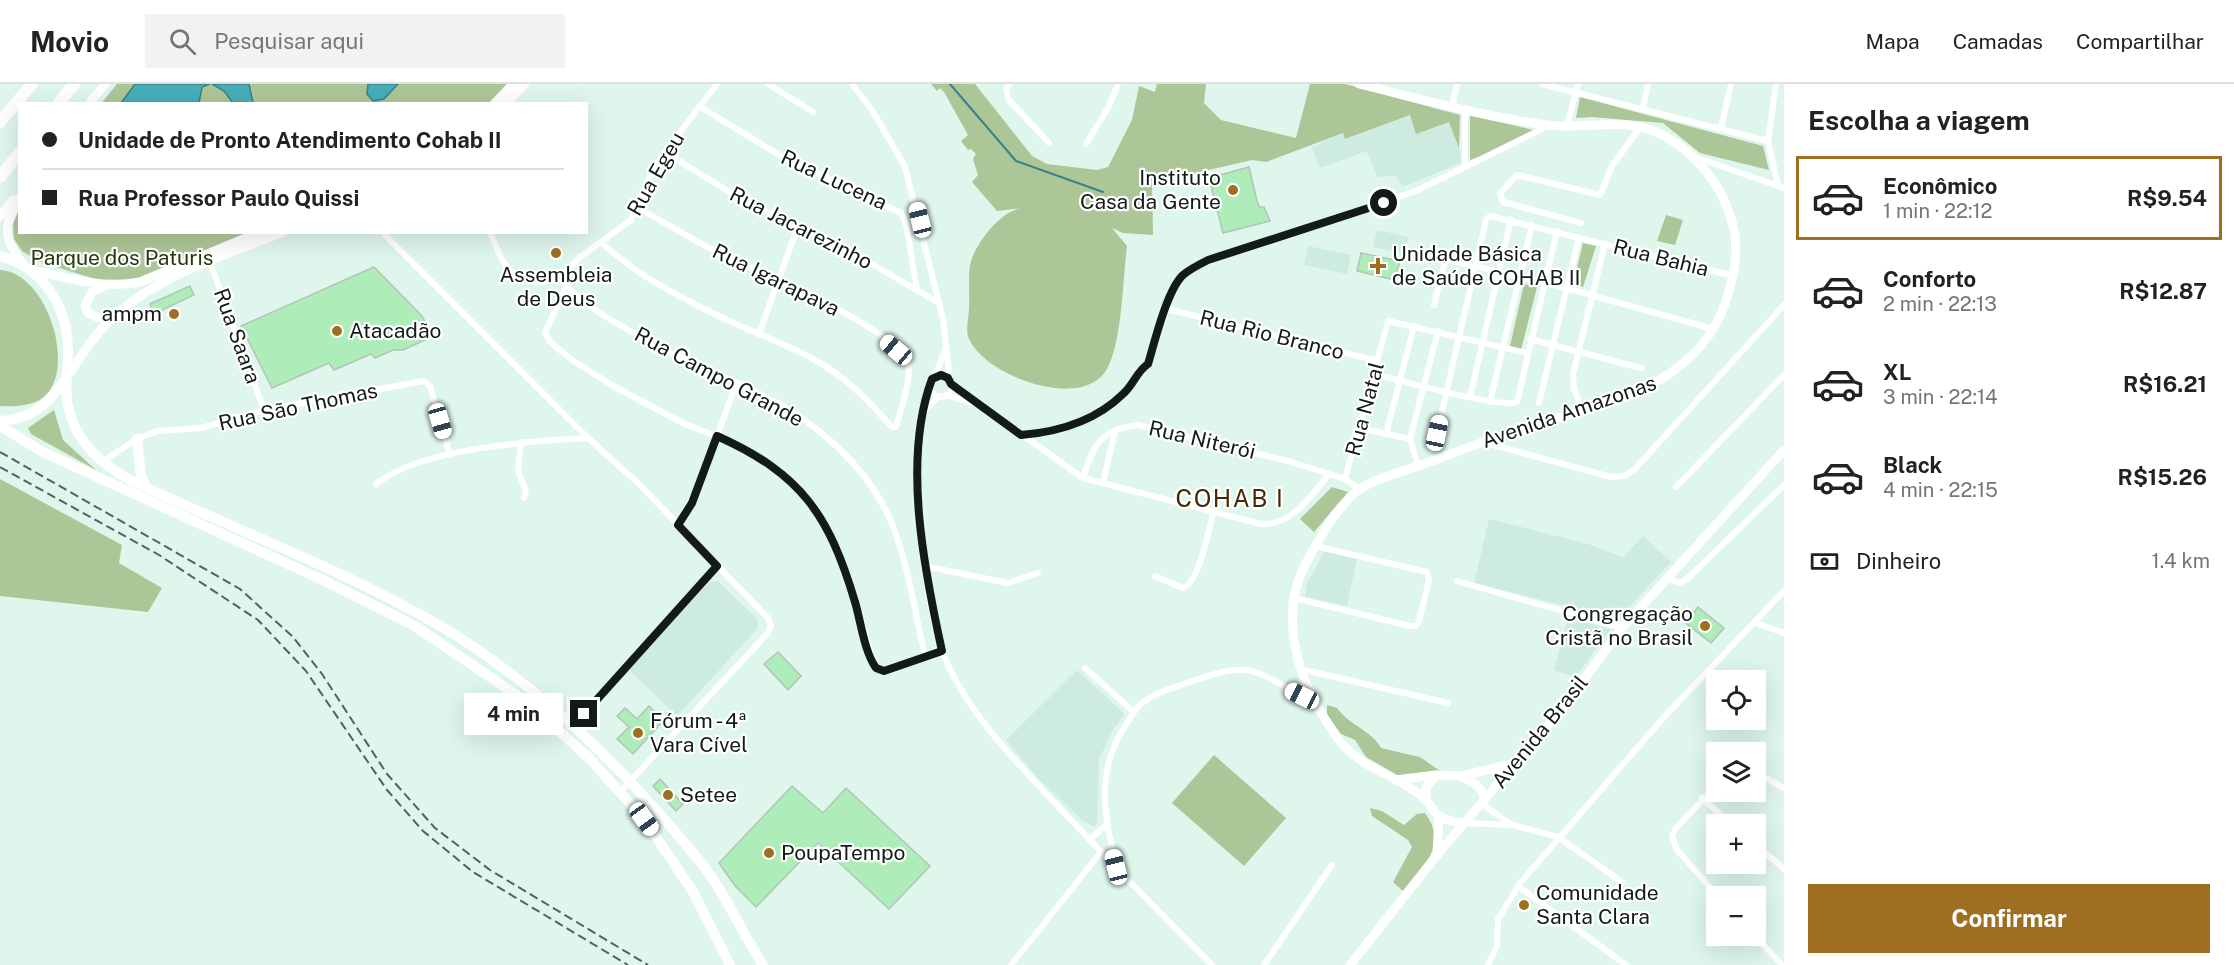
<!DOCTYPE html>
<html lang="pt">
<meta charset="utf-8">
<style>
:root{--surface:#fff;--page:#f2f2f2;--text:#222;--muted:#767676;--line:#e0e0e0;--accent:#9e6e21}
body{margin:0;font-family:"Public Sans",sans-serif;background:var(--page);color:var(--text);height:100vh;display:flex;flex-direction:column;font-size:22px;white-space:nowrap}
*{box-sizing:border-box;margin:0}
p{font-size:20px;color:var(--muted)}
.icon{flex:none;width:33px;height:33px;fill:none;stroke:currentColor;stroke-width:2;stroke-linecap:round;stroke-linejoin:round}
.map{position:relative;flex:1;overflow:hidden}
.drawer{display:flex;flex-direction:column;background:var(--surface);width:450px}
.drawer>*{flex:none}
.guide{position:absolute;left:18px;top:18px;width:570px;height:132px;border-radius:0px;box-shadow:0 6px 24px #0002;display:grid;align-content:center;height:132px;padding:0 24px;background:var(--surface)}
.buttons{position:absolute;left:1706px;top:586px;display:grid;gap:12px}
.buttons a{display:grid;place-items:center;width:60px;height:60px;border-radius:0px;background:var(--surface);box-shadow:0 6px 24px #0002;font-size:30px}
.end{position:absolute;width:27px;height:27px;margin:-14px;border:8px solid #131b18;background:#fff;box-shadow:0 0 0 3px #fff}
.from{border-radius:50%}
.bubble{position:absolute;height:42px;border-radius:0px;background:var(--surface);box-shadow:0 6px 24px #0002;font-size:20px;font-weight:700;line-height:42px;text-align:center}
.car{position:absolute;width:18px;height:36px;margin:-18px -9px;border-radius:8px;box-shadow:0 0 4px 2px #0007;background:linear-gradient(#fff 24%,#345 0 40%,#fff 0 76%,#345 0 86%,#fff 0)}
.guide b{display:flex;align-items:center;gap:21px;height:57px;font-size:22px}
.guide b+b{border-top:2px solid var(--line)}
.guide i{width:15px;height:15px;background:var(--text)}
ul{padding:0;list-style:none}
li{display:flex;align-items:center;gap:18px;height:84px;margin:0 12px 9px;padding:0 12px;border:3px solid transparent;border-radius:0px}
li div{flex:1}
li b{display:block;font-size:22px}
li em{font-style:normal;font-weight:700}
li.active{border-color:var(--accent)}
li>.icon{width:54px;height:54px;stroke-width:1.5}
h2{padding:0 24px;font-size:27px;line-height:72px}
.pay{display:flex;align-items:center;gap:15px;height:66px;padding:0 24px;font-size:22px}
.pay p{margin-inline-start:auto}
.primary-button{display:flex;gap:12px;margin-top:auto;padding:12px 24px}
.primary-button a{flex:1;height:69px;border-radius:0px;background:var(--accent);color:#fff;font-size:24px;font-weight:700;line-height:69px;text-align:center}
header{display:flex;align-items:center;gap:36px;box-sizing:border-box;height:84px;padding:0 30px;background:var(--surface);border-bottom:2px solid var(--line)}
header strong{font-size:28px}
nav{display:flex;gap:33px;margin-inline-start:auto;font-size:21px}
.search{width:420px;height:54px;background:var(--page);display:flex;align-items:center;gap:15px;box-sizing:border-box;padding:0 21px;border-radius:0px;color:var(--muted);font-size:22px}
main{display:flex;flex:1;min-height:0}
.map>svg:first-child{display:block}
</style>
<header>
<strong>Movio</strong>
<div class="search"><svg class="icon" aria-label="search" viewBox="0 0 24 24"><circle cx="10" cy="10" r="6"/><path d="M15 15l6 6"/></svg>Pesquisar aqui</div>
<nav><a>Mapa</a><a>Camadas</a><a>Compartilhar</a></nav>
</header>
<main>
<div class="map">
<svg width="1784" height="881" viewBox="0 0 1784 881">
<rect width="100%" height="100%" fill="#dff6ec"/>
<g fill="#cdecdf">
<polygon points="1410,31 1449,37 1459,64 1461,79 1402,103 1396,91 1378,94 1367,67 1320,84 1312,63 1343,49 1346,55"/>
<polygon points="1377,146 1409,153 1404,170 1373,163"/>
<polygon points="1308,162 1351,171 1347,190 1304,181"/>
<polygon points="1489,435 1588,460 1623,473 1643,452 1671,478 1618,535 1474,499"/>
<polygon points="1325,467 1357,475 1347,522 1305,513 1307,499"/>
<polygon points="718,497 757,535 758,544 677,632 629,586 708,499"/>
<polygon points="1568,534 1611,545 1575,593 1554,586"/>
<polygon points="1077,586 1123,628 1124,631 1113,646 1099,675 1097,739 1095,743 1083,737 1038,694 1006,656"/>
</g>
<g fill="#adc697">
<polygon points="117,0 509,0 489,20 101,20"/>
<path d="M931 0H975L1032 72 1047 80 1097 86 1108 83 1132 36 1139 2 1155 8 1157 0H1206L1204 19 1221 36 1296 54 1310 0H1345L1460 31 1459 64 1449 38 1416 50 1410 31 1345 55 1343 49 1266 78 1252 76 1152 99 1153 151 1123 149 1112 144 1127 162C1123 194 1122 256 1108 283 1086 329 986 293 969 255 965 247 969 233 969 224 970 209 967 187 972 174 980 154 1001 128 1021 124L997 127 972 98 978 91 973 75 976 70 971 65 968 66 961 57 968 51 944 8 940 4 937 7Z"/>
<polygon points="1580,13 1763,62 1769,86 1700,69 1663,39 1592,33 1576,34"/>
<polygon points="1470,31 1533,46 1505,64 1470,76"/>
<polygon points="19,126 20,148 253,149 132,198 105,198 40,178 22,167 14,155 13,140"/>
<polygon points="1666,131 1683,136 1675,161 1657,157"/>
<polygon points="1583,159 1596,162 1583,203 1573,200"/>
<path d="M0 186C48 188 79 290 41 315 30 322 12 323 0 322Z"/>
<polygon points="1524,200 1537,203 1521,266 1510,262"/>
<polygon points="54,326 63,356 96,386 31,350 28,344"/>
<polygon points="0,395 122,461 119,479 162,504 148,528 0,512"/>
<polygon points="1332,403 1348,408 1314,448 1300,435"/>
<path d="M1327 621 1337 624C1349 641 1371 646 1381 664L1420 673 1440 687 1399 692 1366 673 1355 656 1341 650 1327 631Z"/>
<polygon points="1214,671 1286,734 1244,782 1172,719"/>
<path d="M1370 724 1382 727 1404 741 1417 730 1425 729C1448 760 1424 783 1404 808L1393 798 1412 763 1408 756 1372 732Z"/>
</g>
<g fill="#47adb9" stroke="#378189" stroke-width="1.5">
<polygon points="135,0 210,0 202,3 199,19 121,19"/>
<polygon points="212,0 249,0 253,19 233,19 224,7"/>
<polygon points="368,0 398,0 384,15 373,17 367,10"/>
</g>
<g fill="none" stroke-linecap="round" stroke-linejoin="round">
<polyline stroke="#378189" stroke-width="2" points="950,0 1016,77 1103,108"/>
</g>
<g fill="#aeedb9" stroke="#b3c4b6" stroke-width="1.5">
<polygon points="1249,83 1257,117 1259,123 1264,123 1270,137 1223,149 1209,94"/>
<polygon points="1361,169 1400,177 1395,196 1357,187"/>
<polygon points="374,183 421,231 434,252 403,266 393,266 375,274 371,270 334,286 329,279 272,304 241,242"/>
<polygon points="190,202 194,211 154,230 150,220"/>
<polygon points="1698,523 1724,544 1711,559 1686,539"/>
<polygon points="778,568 801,592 788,606 764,580"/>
<polygon points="649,622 664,636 633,670 617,655 629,643 617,632 625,624 637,635"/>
<polygon points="660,695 683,720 676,727 653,702"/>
<polygon points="792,702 823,729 846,704 930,782 889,825 818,759 756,823 735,802 719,779"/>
</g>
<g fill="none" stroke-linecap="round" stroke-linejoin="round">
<g stroke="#fff" stroke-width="6">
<polyline points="768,0 813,28"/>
<polyline points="852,0 872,26 905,83 943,235 950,296"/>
<polyline points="1542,0 1768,57"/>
<polyline points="1776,0 1768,57 1778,102"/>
<polyline points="1009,1 1006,5 1009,16 1049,59"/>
<polyline points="699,22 779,71 901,129 906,140 917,206"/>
<polyline points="1452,22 1457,0"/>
<polyline points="1643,24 1648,0"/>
<polyline points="1465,26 1465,82"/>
<polyline points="1567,42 1578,0"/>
<polyline points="1721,43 1731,0"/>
<polyline points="1086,60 1108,24 1118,0"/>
<polyline points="665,68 739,114 848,166 939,219"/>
<polyline points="1695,73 1784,104"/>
<polyline points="1581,139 1503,118 1500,109 1517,91 1600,111 1612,82 1641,42"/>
<polyline points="382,148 588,354"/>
<polyline points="490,148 501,174 514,191 539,199 560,194 579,174 631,136 652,88 665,68 717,0"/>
<path d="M601 158C635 190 679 213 721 233 755 250 792 261 825 282 851 298 871 320 892 343H896C900 328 912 294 908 280 896 243 751 185 713 166 688 153 663 138 638 124"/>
<polyline points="210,178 264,326"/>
<path d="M560 194C581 223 621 241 652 259 687 279 726 292 762 311 817 339 868 382 892 440 908 479 915 530 925 572"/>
<polyline points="566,203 545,249 550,258 572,276 615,303 685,340 739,361 780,387 796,401 814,422 838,465 876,584 884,587 942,567"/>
<polyline points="1434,221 1445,178 1449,176 1566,204 1713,245"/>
<polyline points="1167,225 1378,277"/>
<polyline points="759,250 798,142"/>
<polyline points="1530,255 1641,284"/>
<path d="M1375 290C1397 296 1503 325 1517 318L1557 147"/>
<circle cx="941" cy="302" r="11"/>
<polyline points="935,293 946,263"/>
<path d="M951 300 1083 394 1261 440C1292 442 1311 412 1328 391"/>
<path d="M930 302C915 343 917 393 920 437 923 479 928 525 942 566 964 629 1028 690 1073 738 1118 787 1166 834 1212 881"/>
<polyline points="946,311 974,319"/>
<polyline points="1470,313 1511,135"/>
<polyline points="1490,318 1532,141"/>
<polyline points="1539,319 1579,153"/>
<polyline points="1583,326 1574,305 1573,290 1605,160"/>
<polyline points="922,330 939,312"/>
<polyline points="1360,344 1410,355 1418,382"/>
<polyline points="1437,349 1486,136 1490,132 1734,192"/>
<polyline points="1386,350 1414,242"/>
<path d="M1021 351C1059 348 1096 337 1124 309 1134 300 1137 287 1148 280 1155 257 1167 206 1183 191 1190 184 1200 180 1208 176L1416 107 1548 42"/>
<polyline points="1410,355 1438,247"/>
<polyline points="521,358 518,387 526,407 524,414"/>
<polyline points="1482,358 1611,393 1624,392 1634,386 1784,221"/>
<polyline points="102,378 137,355 157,347 201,344 264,326 424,297 430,302 450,371"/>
<path d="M1083 394C1093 361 1101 345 1138 341L1288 377 1345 395"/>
<polyline points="1103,399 1115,347"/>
<path d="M376 400C421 364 531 357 588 354L639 400 768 534 771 542 767 550 620 708"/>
<polyline points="1676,403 1784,291"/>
<polyline points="1360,405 1345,395 1388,237 1527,269"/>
<polyline points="678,441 700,399 736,300"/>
<polyline points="924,482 1008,499 1038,489"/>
<path d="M1155 492 1183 504C1199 500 1209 443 1214 427"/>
<polyline points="1667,495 1680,499 1687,495 1784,401"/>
<polyline points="1457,497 1622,544"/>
<polyline points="1294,514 1410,542 1416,542 1419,537 1429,496 1427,488 1315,462"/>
<polyline points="1756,539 1784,549"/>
<polyline points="1085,584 1134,628"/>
<polyline points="1300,585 1448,619"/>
<polyline points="573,643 717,482"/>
<polyline points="1755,688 1784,704"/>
<polyline points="1716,702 1676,744 1672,752 1677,766 1719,813"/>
<polyline points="1702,714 1733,741"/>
<polyline points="1482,720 1512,741"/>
<polyline points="1465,739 1513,741 1558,753 1622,798"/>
<polyline points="1089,756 1106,741"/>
<polyline points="1755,760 1784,785"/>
<path d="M1116 782C1104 732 1095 686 1126 641 1131 633 1135 624 1142 619 1155 609 1170 605 1184 600 1202 594 1227 584 1247 586 1266 589 1295 609 1314 618"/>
<polyline points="1518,802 1626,881"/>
<polyline points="1755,852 1782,881"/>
<polyline points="1011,881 1101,768"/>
<polyline points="1264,881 1332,781"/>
<polyline points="1488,881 1497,862 1498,835 1521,798 1665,632 1784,507"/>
</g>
<g stroke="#fff" stroke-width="9">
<path d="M1359 0C1421 15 1484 33 1547 41 1583 46 1621 33 1656 48 1695 65 1725 104 1734 146 1739 169 1734 192 1727 214 1699 304 1603 320 1524 344 1489 355 1455 369 1421 381 1402 388 1380 393 1363 403 1338 419 1320 454 1306 479 1279 529 1296 590 1325 635 1331 644 1337 655 1345 663 1367 686 1402 694 1425 715 1430 720 1433 727 1438 731 1445 737 1456 738 1465 739"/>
<polyline points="89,20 105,0"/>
<polyline points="494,20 513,0"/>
<polyline points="506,20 525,0"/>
<path d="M20 113C3 142 2 154 24 181"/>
<polyline points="0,132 13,116"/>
<path d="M33 186C70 195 103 205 140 198L260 148"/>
<polyline points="105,202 92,208 85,222 88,229 99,234 114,230"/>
<path d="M67 293C79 275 92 254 108 238 156 191 222 173 283 148"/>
<path d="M1461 692C1473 698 1482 702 1485 716"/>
<polyline points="1395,696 1436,691 1461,692 1516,679"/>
<polyline points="1426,716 1426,703 1436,691"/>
<polyline points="1437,771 1439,732"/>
<polyline points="1350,881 1437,771 1561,626 1622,544 1784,366"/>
</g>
<g stroke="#fff" stroke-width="10">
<path d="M0 172C43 183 67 222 68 265 68 288 63 308 70 330 80 362 102 380 130 396 233 445 343 485 442 543 541 602 630 691 702 780 726 810 742 849 763 881"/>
<path d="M0 337C31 336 48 320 65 296"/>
<polyline points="0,342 43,368 325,497 415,542 528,619 589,674 644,735 692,806 730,881"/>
<polyline points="137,355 141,392 146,403"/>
</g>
<g stroke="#fff" stroke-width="12">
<polyline points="58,20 74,0"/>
<polyline points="0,38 32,0"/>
<polyline points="0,93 20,68"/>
</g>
<g stroke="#54615c" stroke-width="2" stroke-dasharray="9 4.5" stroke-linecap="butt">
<polyline points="0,368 240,505 293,553 322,590 387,690 435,744 490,786 648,881"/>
<polyline points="0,383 159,471 258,536 306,587 387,706 423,747 473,788 628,881"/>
</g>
</g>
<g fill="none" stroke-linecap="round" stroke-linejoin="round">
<path stroke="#131b18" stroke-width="8" d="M584 630 717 482 678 441 692 419 717 352C802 390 829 431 855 518 861 538 864 567 876 584L884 587 942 567C924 485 902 375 932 295L941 291 948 294 951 300 1021 351C1059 348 1096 337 1124 309 1134 300 1137 287 1148 280 1155 257 1167 206 1183 191 1190 185 1200 180 1208 176L1384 119"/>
</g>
<g fill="#9e6e21" stroke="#fff" stroke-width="2">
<circle cx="1233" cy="106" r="6"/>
<circle cx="556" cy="169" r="6"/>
<path d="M1375 173h6v6h6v6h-6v6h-6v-6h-6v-6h6z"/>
<circle cx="174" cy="230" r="6"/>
<circle cx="337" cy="247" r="6"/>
<circle cx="1705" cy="542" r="6"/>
<circle cx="638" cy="649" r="6"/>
<circle cx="668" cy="711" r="6"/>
<circle cx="769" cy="769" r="6"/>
<circle cx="1524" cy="821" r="6"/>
</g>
<g text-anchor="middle" stroke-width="4.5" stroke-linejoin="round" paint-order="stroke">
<g font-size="21" fill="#131b18" stroke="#fff">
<text transform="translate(656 90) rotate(-60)" y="7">Rua Egeu</text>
<text transform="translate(834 96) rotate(25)" y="7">Rua Lucena</text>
<text transform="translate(801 144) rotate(27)" y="7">Rua Jacarezinho</text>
<text transform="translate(1661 174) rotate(14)" y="7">Rua Bahia</text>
<text transform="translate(776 196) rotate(26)" y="7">Rua Igarapava</text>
<text transform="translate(1272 251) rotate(14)" y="7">Rua Rio Branco</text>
<text transform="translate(237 252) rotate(70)" y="7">Rua Saara</text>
<text transform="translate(719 293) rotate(28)" y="7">Rua Campo Grande</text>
<text transform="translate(298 323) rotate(-12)" y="7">Rua São Thomas</text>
<text transform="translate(1365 325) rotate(-75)" y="7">Rua Natal</text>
<text transform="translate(1569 328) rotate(-19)" y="7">Avenida Amazonas</text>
<text transform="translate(1202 356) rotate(13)" y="7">Rua Niterói</text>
<text transform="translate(1540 648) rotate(-51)" y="7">Avenida Brasil</text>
</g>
<g font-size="21" fill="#131b18" stroke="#fff" text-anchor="start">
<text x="1221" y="101" text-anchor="end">Instituto<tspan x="1221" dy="24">Casa da Gente</tspan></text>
<text x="1392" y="177">Unidade Básica<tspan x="1392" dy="24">de Saúde COHAB II</tspan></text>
<text x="556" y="198" text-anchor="middle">Assembleia<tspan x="556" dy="24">de Deus</tspan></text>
<text x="162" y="237" text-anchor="end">ampm</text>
<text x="349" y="254">Atacadão</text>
<text x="1693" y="537" text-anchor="end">Congregação<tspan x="1693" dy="24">Cristã no Brasil</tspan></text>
<text x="650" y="644">Fórum - 4ª<tspan x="650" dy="24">Vara Cível</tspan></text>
<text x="680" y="718">Setee</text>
<text x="781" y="776">PoupaTempo</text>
<text x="1536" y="816">Comunidade<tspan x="1536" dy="24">Santa Clara</tspan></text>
</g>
<g font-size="21" fill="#253b0d" stroke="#fff">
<text x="122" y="181">Parque dos Paturis</text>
</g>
<g font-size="24" letter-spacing="1.5" fill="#402a04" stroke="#fff">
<text x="1230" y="423">COHAB I</text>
</g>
</g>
</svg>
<div class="buttons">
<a><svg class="icon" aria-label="locate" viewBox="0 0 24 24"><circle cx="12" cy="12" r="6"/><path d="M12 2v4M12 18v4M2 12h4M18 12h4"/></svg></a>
<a><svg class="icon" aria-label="layers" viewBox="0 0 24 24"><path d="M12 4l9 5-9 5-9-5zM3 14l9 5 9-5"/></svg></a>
<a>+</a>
<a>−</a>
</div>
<i class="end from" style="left:1384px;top:119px"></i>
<i class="end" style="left:584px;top:630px"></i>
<div class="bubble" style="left:464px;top:609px;width:99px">4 min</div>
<i class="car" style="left:920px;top:136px;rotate:346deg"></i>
<i class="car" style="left:896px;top:266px;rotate:310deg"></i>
<i class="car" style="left:440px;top:337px;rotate:164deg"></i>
<i class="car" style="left:1437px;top:349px;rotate:12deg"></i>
<i class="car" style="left:1302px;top:612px;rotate:296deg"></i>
<i class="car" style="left:644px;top:735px;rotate:144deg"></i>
<i class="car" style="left:1116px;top:783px;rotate:346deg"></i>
<div class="guide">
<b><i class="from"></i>Unidade de Pronto Atendimento Cohab II</b>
<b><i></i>Rua Professor Paulo Quissi</b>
</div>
</div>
<section class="drawer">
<h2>Escolha a viagem</h2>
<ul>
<li class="active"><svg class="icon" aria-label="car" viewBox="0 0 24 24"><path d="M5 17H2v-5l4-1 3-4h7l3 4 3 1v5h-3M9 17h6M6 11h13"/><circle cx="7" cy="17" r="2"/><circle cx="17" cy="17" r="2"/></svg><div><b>Econômico</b><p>1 min · 22:12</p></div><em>R$9.54</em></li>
<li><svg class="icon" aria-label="car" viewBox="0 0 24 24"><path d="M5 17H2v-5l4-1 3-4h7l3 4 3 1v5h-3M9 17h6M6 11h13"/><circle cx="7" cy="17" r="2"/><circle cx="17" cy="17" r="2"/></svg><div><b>Conforto</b><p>2 min · 22:13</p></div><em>R$12.87</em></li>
<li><svg class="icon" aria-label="car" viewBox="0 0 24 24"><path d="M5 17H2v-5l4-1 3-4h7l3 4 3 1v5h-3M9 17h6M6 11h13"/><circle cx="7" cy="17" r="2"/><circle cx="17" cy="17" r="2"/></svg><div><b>XL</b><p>3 min · 22:14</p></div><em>R$16.21</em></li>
<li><svg class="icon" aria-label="car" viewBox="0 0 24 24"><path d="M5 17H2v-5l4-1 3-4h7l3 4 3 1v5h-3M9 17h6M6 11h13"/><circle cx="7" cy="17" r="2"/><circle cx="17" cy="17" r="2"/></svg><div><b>Black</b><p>4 min · 22:15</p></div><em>R$15.26</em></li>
</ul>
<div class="pay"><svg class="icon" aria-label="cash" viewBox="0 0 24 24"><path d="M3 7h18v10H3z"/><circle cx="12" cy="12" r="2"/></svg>Dinheiro<p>1.4 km</p></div>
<div class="primary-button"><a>Confirmar</a></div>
</section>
</main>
